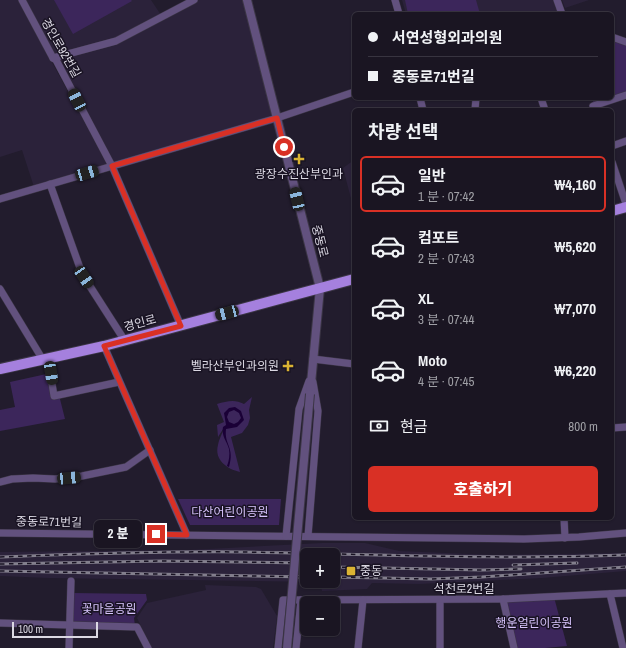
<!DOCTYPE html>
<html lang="ko">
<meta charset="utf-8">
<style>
:root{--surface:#1a1522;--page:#27222f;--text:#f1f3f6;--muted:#9f9fa5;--line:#383440;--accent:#d93025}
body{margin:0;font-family:"Archivo Narrow","Noto Sans KR",sans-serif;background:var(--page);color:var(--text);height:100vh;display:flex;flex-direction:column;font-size:15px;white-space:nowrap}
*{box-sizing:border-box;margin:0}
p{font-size:13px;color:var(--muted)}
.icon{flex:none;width:22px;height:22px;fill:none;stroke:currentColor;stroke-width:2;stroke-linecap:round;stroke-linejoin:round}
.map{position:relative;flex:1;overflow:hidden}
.details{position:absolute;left:352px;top:108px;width:262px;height:412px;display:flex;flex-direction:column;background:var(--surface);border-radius:6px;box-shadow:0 1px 3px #0004,0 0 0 1px var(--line)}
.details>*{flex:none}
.guide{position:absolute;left:352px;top:12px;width:262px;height:88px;border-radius:6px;box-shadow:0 1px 3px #0004,0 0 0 1px var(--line);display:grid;align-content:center;height:88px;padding:0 16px;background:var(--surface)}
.tools{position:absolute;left:300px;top:548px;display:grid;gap:8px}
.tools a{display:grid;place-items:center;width:40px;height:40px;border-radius:6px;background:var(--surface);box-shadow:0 1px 3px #0004,0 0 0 1px var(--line);font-size:20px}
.scale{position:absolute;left:12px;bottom:10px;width:86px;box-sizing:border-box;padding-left:4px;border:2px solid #dbd8e3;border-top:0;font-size:11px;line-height:14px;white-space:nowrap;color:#dbd8e3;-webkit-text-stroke:3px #191323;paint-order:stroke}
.end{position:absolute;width:18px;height:18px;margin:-9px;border:5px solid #d93025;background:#fff;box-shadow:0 0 0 2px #fff}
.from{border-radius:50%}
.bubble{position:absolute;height:28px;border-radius:6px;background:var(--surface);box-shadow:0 1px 3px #0004,0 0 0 1px var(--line);font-size:13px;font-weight:800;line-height:28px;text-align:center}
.car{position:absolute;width:12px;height:24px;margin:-12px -6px;border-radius:5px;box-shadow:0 0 3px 1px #0007;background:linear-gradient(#222 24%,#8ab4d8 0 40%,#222 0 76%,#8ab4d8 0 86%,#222 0)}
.guide b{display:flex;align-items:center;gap:14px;height:38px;font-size:15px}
.guide b+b{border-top:1px solid var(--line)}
.guide i{width:10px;height:10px;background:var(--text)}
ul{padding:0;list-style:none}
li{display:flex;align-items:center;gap:12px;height:56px;margin:0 8px 6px;padding:0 8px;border:2px solid transparent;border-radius:6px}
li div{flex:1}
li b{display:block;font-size:15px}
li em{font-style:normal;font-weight:800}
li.active{border-color:var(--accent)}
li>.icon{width:36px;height:36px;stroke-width:1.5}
h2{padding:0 16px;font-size:18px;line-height:48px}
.pay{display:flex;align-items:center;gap:10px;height:44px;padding:0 16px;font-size:15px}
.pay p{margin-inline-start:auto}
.primary-button{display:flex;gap:8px;margin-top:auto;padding:8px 16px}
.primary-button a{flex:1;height:46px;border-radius:6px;background:var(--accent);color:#fff;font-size:16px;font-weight:800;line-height:46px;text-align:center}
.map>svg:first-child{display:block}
</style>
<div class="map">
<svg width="626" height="648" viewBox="0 0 626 648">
<rect width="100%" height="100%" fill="#221c2d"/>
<g fill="#2b223a" fill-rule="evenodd">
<polygon points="0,0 18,0 108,165 34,187 22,150 0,157"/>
<polygon points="24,0 151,0 161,15 115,39 54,55"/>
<polygon points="199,0 248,0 277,118 115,165 56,60 116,41"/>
<polygon points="402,0 554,0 559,14 406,14"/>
<polygon points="562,0 589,0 565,8"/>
<polygon points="354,160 354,210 343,168"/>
<path d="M322 543H365L399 551 493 555 626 553V571L542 578 419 584 372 583 367 589 322 591 320 582 49 578 0 576V552L190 550ZM307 555H333V581H307Z"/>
<polygon points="205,585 256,587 261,589 277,616 273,648 152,648 137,618 147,603 206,590"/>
</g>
<g fill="#3c265b">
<polygon points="54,0 131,0 132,1 73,34"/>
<polygon points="405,0 476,0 480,14 408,14"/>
<polygon points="612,39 626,43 626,93 594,104 592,98 612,98"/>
<polygon points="51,373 54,395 59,395 65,419 0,431 0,410 15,407 10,382"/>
<path d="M252 397 249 410 250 418 248 425 242 433 231 437 240 472C227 469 214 460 218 445 219 439 223 432 225 426L218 437 217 425 224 422 217 404C227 401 235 399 244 404Z"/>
<polygon points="178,499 281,499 279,525 190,525"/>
<polygon points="72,593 146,594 147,600 134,618 135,626 71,624"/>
<polygon points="554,597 567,646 545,648 514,648 503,599"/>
</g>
<path fill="#1a0036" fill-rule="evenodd" d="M235 407 241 411 244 420 237 427 226 429C224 445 235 447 229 467L227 466C229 461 230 455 229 449 227 441 221 436 223 427L226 425 224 413 229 408ZM234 410 239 413 241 418 238 422 234 424 229 422 227 417 229 412Z"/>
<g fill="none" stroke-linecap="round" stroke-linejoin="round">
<g stroke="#3c3646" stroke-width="8">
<g id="minor">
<polyline points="22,0 53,58 56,60 112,166 181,326"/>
<polyline points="395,0 399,14"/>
<polyline points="557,0 562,14"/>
<polyline points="612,37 626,42"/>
<polyline points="53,58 116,41 194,0"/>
<polyline points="420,98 423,110"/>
<polyline points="541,98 545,110"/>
<polyline points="593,106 626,95"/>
<polyline points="475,110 476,98"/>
<polyline points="612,146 626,141"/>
<polyline points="612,162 626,204"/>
<polyline points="50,184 80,268 84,277 125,341"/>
<polyline points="0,199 277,118 354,92"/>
<polyline points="0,289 43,360"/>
<polyline points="104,346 187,535"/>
<polyline points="48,359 54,396 119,382"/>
<polyline points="313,359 354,364"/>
<polyline points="612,428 626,427"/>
<polyline points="0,482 12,479 33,478 55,479 82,476 126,467 150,450"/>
<polyline points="564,518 565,538"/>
<polyline points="0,533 524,539 579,537 626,533"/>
<polyline points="286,536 299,409 309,381"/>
<polyline points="308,536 318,411 313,382"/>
<polyline points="610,594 623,648"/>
<polyline points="503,599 514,648"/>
<polyline points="440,600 440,648"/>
<polyline points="0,623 137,627 148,648"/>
<polyline points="69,648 71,581"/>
<polyline points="278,648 283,600 503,599 626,593"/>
<polyline points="296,648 301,600"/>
<polyline points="358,648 363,600"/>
</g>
</g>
<g stroke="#3c3646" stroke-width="10">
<polyline id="tertiary" points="247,0 320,288 310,394"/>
</g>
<g stroke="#3c3646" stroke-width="12">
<g id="primary">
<polyline points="612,211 626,207"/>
<polyline points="0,369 104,346 354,279"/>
</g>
</g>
<use href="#minor" stroke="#62517e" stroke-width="7"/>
<use href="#tertiary" stroke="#62517e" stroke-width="8"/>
<use href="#primary" stroke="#a580de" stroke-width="10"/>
<g stroke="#837f8d" stroke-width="3">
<g id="rail">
<path d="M0 557C81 554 161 551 242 552 370 554 498 560 626 555"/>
<polyline points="0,564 162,561 307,563"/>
<polyline points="513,565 577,563"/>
<polyline points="333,567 482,570 521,569"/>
<polyline points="0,571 307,577"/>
<polyline points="333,577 431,579 482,577 626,567"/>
</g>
</g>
<use href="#rail" stroke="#191323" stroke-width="1.5" stroke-dasharray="4.5" stroke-linecap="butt"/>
<g stroke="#3c3646" stroke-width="10" stroke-linecap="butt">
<polyline id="tertiary-bridge" points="287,648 310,394"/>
</g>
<use href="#tertiary-bridge" stroke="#62517e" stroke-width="8"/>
</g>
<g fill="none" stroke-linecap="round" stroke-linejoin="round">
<polyline stroke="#d93025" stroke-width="5" points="156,534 187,535 104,346 181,326 112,166 277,118 284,147"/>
</g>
<g fill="#dab333" stroke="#191323" stroke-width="1.5">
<path d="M297 153h4v4h4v4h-4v4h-4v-4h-4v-4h4z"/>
<path d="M286 360h4v4h4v4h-4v4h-4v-4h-4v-4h4z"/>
<rect x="346" y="566" width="10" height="10" rx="2"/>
</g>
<g text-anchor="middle" stroke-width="3" stroke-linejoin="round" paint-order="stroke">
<g font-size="12" fill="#dbd8e3" stroke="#191323">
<text transform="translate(61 48) rotate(60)" y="4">경인로92번길</text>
<text transform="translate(320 241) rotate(76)" y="4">중동로</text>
<text transform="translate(140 323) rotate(-15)" y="4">경인로</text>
<text transform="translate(49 522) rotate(1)" y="4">중동로71번길</text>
<text x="464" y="593">석천로2번길</text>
</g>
<g font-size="12" fill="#dbd8e3" stroke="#191323">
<text x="299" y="178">광장수진산부인과</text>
<text x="279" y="370" text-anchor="end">벨라산부인과의원</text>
<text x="360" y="575" text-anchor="start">중동</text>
</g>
<g font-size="12" fill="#d7c3fc" stroke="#191323">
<text x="230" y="516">다산어린이공원</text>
<text x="109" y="613">꽃마을공원</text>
<text x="534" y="627">행운얼린이공원</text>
</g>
</g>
</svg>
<div class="tools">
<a>+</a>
<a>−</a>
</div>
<div class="scale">100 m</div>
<i class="end from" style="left:284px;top:147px"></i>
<i class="end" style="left:156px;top:534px"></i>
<div class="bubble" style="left:94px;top:520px;width:48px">2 분</div>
<i class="car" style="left:77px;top:100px;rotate:333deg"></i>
<i class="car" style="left:87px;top:173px;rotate:74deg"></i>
<i class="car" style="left:297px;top:199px;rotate:347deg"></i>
<i class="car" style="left:84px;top:277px;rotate:146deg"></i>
<i class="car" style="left:227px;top:313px;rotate:255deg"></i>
<i class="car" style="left:51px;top:373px;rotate:171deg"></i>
<i class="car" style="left:69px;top:478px;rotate:85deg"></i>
<div class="guide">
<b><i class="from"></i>서연성형외과의원</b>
<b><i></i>중동로71번길</b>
</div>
<section class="details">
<h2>차량 선택</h2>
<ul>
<li class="active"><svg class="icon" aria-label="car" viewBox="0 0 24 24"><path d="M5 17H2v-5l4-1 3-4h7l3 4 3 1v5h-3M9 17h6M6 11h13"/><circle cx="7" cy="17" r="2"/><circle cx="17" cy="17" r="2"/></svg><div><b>일반</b><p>1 분 · 07:42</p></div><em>₩4,160</em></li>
<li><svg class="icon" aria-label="car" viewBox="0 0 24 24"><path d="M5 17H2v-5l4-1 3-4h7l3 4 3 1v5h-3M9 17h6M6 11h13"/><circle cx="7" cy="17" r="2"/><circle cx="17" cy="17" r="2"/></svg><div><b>컴포트</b><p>2 분 · 07:43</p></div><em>₩5,620</em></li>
<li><svg class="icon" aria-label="car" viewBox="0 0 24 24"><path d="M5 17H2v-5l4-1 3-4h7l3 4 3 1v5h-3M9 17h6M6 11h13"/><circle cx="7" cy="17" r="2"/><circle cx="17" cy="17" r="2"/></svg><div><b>XL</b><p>3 분 · 07:44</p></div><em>₩7,070</em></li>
<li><svg class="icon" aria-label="car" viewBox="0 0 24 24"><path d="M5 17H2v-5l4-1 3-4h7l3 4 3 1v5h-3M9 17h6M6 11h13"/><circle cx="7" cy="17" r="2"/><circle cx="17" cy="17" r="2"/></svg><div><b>Moto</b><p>4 분 · 07:45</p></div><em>₩6,220</em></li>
</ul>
<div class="pay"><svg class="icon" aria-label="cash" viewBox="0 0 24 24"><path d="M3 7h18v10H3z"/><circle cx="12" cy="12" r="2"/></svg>현금<p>800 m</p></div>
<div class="primary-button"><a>호출하기</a></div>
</section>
</div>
